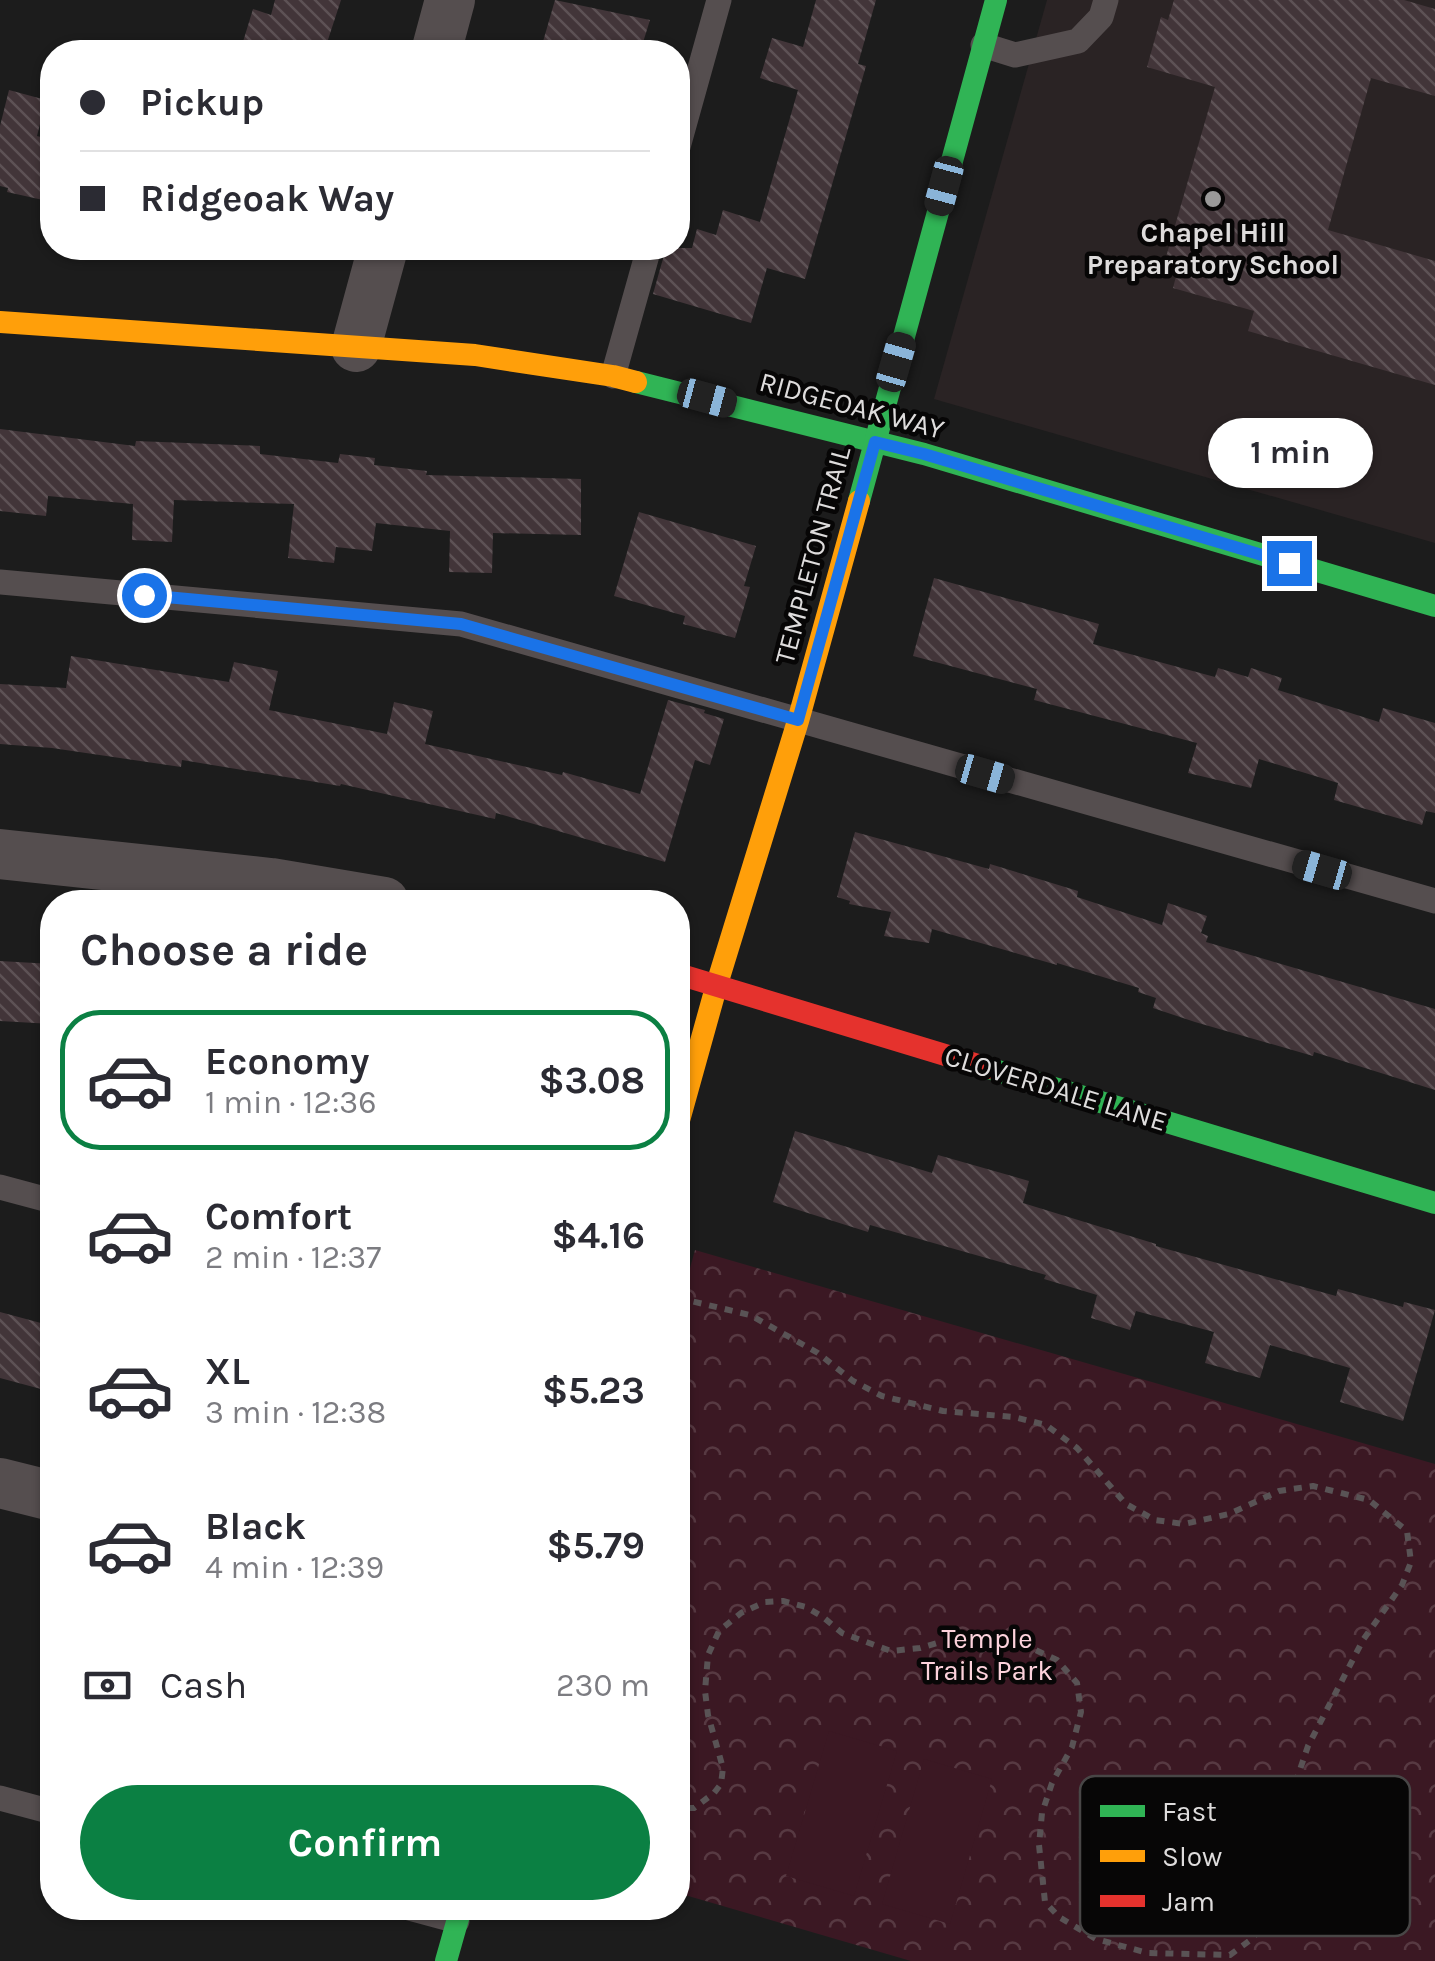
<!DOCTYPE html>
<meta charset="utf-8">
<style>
:root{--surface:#fff;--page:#f7f7f7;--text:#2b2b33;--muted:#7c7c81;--line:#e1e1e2;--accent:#0b8043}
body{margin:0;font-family:Karla,sans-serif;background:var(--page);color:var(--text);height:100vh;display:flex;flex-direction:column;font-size:38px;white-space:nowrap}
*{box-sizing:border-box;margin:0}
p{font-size:32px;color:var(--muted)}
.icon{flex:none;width:55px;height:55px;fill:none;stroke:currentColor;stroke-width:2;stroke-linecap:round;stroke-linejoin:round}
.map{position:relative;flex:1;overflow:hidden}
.sheet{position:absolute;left:40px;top:890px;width:650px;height:1030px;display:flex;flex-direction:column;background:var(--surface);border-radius:40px;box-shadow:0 2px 8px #0004}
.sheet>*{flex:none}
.top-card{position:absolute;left:40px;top:40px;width:650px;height:220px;border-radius:40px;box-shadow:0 2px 8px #0004;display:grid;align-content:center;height:220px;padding:0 40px;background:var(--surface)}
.end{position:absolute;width:45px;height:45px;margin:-22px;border:12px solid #1a73e8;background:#fff;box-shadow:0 0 0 5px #fff}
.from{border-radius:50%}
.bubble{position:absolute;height:70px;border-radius:35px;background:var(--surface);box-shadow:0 2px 8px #0004;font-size:32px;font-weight:700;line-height:70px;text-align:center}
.car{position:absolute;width:30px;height:60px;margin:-30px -15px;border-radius:12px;box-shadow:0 0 8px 2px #0007;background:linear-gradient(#222 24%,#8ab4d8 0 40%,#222 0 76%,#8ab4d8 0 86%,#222 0)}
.top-card b{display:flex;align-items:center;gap:35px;height:95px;font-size:38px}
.top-card b+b{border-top:2px solid var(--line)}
.top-card i{width:25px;height:25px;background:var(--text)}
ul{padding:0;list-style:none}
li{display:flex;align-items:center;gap:30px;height:140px;margin:0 20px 15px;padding:0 20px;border:5px solid transparent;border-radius:40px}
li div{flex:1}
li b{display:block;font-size:38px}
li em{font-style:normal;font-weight:700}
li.selected{border-color:var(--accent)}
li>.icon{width:90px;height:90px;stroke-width:1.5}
h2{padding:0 40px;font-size:45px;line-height:120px}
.pay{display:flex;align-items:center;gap:25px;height:110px;padding:0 40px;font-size:38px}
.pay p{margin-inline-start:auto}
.primary-button{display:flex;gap:20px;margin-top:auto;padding:20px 40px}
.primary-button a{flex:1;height:115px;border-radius:60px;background:var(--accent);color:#fff;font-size:40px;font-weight:700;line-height:115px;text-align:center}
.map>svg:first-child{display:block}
</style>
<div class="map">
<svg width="1435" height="1961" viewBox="0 0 1435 1961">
<defs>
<pattern id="park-crowns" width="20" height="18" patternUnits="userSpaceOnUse" patternTransform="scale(2.5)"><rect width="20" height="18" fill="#3b1823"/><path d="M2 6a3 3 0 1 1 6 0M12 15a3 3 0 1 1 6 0" fill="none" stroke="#573942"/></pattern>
<pattern id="building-back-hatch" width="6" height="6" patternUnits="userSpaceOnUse" patternTransform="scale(2.5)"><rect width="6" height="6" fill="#423539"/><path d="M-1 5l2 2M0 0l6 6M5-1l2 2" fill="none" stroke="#5d5255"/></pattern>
</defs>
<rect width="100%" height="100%" fill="#1c1c1c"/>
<polygon fill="#2a2324" points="1047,0 1435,0 1435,543 934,399"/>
<polygon fill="url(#park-crowns)" points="695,1250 1435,1464 1435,1961 911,1961 678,1893 678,1312"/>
<g fill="#3b1823">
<polygon points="829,1731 897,1751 854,1896 786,1876"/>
<polygon points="924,1759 992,1779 950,1924 882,1904"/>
</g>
<g fill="url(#building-back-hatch)">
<polygon points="275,0 341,0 324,52 265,52 242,45 253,9 271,15"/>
<polygon points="555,0 650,20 640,52 540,52"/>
<polygon points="816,0 876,0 858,64 866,66 805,279 767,268 751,323 653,294 666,248 692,248 697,229 716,235 723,210 760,222 798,90 760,78 772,38 803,47"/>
<polygon points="1174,0 1404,0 1435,9 1435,96 1371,78 1328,230 1435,261 1435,385 1248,331 1254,311 1173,288 1180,261 1166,257 1215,87 1147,67 1161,17 1168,20"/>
<polygon points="9,90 46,100 37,136 52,140 52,202 7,192 8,188 0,186 0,126"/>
<polygon points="0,429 135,446 136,441 260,446 260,454 338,463 340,454 375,458 374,465 427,471 426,475 581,479 581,535 493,533 492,573 449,572 450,531 376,523 372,551 336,547 334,563 288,558 294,504 174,500 172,542 132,540 133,504 48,496 46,516 0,511"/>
<polygon points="639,512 756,546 744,586 750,587 735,638 683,624 685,616 614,596"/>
<polygon points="934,578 1099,624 1093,644 1215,677 1218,668 1248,677 1251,668 1282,678 1278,690 1379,722 1383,708 1435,723 1435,813 1426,811 1422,825 1334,800 1338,783 1259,759 1251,788 1188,773 1197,743 1034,700 1037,689 913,656"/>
<polygon points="71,656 229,682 234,662 278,671 269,710 387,734 394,702 433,711 425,744 562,775 563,772 640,794 668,700 705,710 704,713 724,719 710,765 695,760 665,862 496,813 495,819 341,784 340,786 182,760 181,767 52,748 0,744 0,684 66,688"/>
<polygon points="855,832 989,869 990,864 1078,891 1077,897 1162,925 1168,903 1207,916 1201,933 1208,936 1206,942 1435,1009 1435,1090 1314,1052 1313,1056 1195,1022 1153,1008 1156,998 1138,992 1139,988 1057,963 1057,965 932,929 929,943 884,936 891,912 849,904 850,901 837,897"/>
<polygon points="0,961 52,964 52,1024 0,1021"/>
<polygon points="795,1131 932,1173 938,1155 1029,1181 1023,1203 1156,1244 1156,1246 1336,1296 1338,1289 1403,1307 1404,1302 1435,1310 1403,1421 1340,1402 1350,1368 1270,1345 1260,1378 1205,1363 1214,1332 1136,1311 1130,1330 1091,1318 1097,1295 1044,1279 1046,1275 870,1225 868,1232 773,1202"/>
<polygon points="0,1312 52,1326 52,1392 0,1378"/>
</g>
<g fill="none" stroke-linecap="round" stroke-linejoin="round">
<polyline stroke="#595355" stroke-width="6" stroke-dasharray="8 8" stroke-linecap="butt" points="678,1298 750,1315 818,1353 853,1381 882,1396 943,1411 1014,1417 1046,1425 1077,1448 1126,1504 1155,1520 1184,1524 1229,1514 1279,1491 1313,1486 1369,1500 1407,1531 1411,1562 1402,1585 1363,1640 1308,1746 1291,1796 1275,1894 1262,1928 1249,1941 1230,1955 1148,1953 1096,1939 1059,1917 1045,1902 1039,1845 1042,1813 1052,1783 1072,1747 1081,1712 1077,1683 1057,1660 1014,1640 994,1635 957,1637 920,1648 891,1651 842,1633 823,1617 806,1607 783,1601 765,1602 741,1613 719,1631 708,1655 705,1691 708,1715 723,1768 721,1784 714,1793 694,1808 678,1808"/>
<g stroke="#554e4f" stroke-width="25">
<polyline points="983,45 1015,55 1078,41 1101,17 1106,0"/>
<polyline points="678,147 719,0"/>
<polyline points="613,376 649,248"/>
<polyline points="0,582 461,624 1435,901"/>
<polyline points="0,1187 52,1201"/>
<polyline points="0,1798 52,1812"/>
<polyline points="409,1908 457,1921"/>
</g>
<g stroke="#554e4f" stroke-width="50">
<polyline points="436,52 450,0"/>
<polyline points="356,347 383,248"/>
<polyline points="0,854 271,883 384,902"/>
<polyline points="0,1483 52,1496"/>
</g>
<g stroke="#30b455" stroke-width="22">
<polyline points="636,382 924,454 1435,606"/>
<polyline points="859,501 996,0"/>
<polyline points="988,1068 1435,1203"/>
<polyline points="446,1961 461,1908"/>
</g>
<g stroke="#ff9f0a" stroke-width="22">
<polyline points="0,322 475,355 613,376 636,382"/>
<polyline points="678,1124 717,984 798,721 859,501"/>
</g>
<polyline stroke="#e5322d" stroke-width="22" points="678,974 988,1068"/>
</g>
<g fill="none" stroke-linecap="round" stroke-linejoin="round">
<polyline stroke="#1a73e8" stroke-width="12" points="144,595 461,624 798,720 875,442 924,454 1289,563"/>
</g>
<circle fill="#9a9999" stroke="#070606" stroke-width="4" cx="1213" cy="199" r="10"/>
<g text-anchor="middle" stroke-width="9" stroke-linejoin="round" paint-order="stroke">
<g font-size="28" font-weight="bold" fill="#dedcdc" stroke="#070606">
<text x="1213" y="242">Chapel Hill<tspan x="1213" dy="32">Preparatory School</tspan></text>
</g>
<g font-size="28" fill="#dedcdc" stroke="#070606">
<text transform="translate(852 405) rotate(15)" y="10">RIDGEOAK WAY</text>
<text transform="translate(812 555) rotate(-75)" y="10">TEMPLETON TRAIL</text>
<text transform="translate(1056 1088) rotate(17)" y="10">CLOVERDALE LANE</text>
</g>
<g font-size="28" fill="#fdd2dc" stroke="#070606">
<text x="987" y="1648">Temple<tspan x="987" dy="32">Trails Park</tspan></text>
</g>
</g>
<rect x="1080" y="1776" width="330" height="160" rx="15" fill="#070606" stroke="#484646" stroke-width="2.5"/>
<rect x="1100" y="1805" width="45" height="12" fill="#30b455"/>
<rect x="1100" y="1850" width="45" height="12" fill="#ff9f0a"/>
<rect x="1100" y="1895" width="45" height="12" fill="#e5322d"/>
<g font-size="28" fill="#dedcdc">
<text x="1162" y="1821">Fast</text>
<text x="1162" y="1866">Slow</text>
<text x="1162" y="1911">Jam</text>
</g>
</svg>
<i class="end from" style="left:144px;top:595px"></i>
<i class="end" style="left:1289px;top:563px"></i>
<div class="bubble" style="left:1208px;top:418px;width:165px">1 min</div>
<i class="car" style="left:944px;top:186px;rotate:195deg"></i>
<i class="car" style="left:896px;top:362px;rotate:16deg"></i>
<i class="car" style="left:707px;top:398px;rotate:105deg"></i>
<i class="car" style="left:985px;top:774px;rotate:106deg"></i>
<i class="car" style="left:1322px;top:870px;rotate:286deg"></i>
<div class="top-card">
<b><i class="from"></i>Pickup</b>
<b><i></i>Ridgeoak Way</b>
</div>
<section class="sheet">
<h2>Choose a ride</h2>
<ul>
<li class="selected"><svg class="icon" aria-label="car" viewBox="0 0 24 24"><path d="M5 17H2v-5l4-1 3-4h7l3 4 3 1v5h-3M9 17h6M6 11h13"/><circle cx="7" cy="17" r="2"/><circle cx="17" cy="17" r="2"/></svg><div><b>Economy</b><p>1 min · 12:36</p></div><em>$3.08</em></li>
<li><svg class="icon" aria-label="car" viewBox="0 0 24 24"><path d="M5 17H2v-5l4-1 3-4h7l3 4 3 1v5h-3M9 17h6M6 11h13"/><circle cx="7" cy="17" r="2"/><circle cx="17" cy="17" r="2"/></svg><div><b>Comfort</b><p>2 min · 12:37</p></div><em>$4.16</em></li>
<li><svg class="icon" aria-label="car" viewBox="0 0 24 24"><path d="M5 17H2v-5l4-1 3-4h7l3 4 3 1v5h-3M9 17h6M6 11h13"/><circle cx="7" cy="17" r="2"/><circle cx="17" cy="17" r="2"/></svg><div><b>XL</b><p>3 min · 12:38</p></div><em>$5.23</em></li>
<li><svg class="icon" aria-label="car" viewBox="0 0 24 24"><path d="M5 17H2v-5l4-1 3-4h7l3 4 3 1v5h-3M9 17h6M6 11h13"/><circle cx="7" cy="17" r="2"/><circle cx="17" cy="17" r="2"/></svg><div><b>Black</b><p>4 min · 12:39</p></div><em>$5.79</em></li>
</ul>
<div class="pay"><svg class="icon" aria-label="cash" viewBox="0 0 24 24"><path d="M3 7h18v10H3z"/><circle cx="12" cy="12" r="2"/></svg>Cash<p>230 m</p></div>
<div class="primary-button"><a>Confirm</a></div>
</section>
</div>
